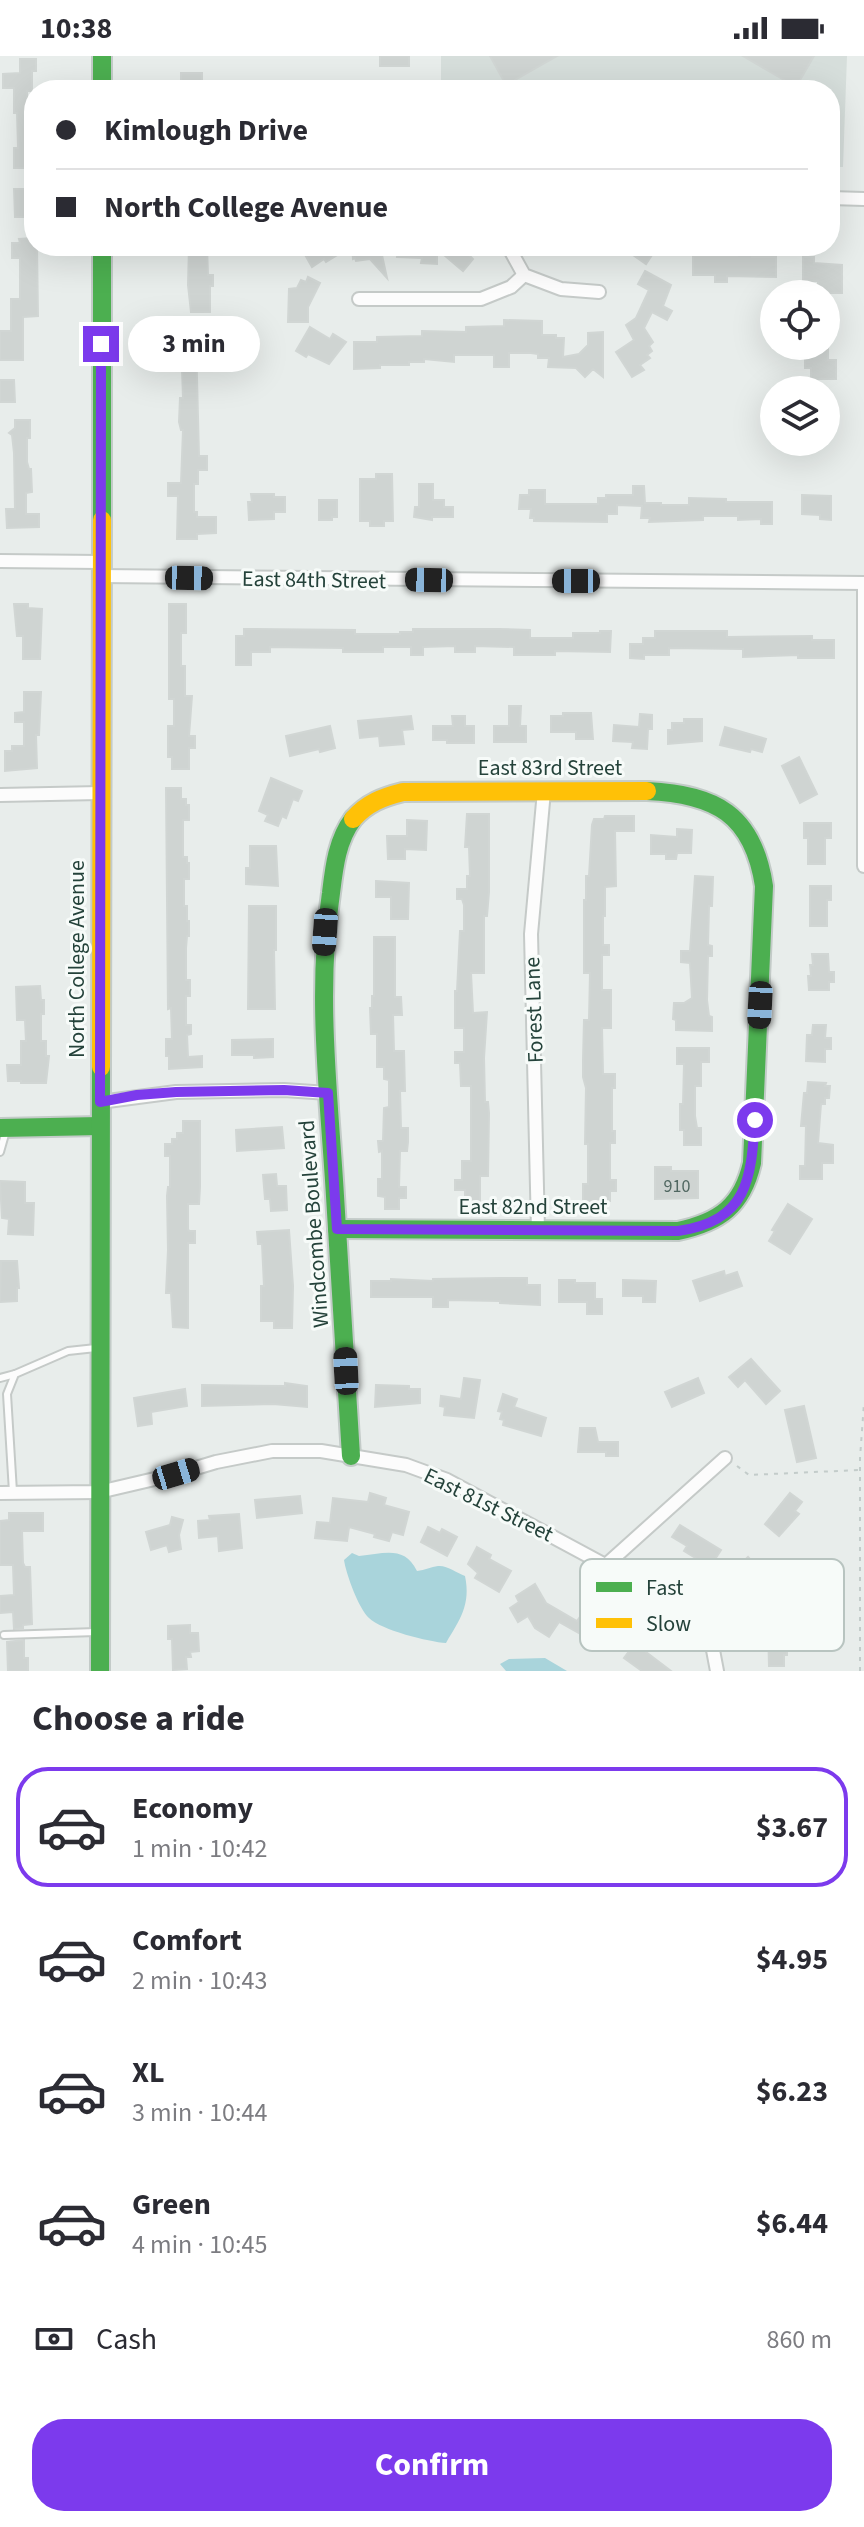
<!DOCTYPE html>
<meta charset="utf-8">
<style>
:root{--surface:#fff;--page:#f2f2f3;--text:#2b2b33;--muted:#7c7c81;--line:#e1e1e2;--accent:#7c3aed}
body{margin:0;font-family:"Source Sans 3",sans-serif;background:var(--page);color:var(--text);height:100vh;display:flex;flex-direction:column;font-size:30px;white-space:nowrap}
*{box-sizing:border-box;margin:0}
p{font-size:26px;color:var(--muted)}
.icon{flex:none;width:44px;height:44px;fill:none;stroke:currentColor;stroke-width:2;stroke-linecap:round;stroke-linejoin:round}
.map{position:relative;height:1615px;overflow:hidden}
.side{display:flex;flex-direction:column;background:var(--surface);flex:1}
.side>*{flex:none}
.guide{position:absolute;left:24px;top:24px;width:816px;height:176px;border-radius:32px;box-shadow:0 8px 32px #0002;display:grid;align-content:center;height:176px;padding:0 32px;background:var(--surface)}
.tools{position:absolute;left:760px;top:224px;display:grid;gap:16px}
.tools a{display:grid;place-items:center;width:80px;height:80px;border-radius:50%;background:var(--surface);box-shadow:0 8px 32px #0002;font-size:40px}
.end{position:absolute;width:36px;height:36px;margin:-18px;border:10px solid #7c3aed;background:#fff;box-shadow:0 0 0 4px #fff}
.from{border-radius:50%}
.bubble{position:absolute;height:56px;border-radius:28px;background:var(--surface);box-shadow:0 8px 32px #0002;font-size:26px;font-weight:700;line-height:56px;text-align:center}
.car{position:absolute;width:24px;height:48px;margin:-24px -12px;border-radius:10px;box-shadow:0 0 6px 2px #0007;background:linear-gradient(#222 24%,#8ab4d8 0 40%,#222 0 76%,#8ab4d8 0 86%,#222 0)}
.guide b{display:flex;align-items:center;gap:28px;height:76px;font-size:30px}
.guide b+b{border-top:2px solid var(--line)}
.guide i{width:20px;height:20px;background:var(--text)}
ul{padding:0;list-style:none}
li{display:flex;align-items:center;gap:24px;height:120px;margin:0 16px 12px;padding:0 16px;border:4px solid transparent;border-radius:32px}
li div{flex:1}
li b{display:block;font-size:30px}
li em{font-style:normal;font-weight:700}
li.selected{border-color:var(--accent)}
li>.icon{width:72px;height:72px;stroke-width:1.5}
h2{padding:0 32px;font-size:36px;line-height:96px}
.pay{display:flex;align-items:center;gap:20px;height:88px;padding:0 32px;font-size:30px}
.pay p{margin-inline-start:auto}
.action{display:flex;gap:16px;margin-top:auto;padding:16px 32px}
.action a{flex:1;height:92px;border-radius:32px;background:var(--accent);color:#fff;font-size:32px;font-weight:700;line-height:92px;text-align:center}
.status{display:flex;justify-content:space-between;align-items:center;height:56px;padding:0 40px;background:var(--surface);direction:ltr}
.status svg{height:22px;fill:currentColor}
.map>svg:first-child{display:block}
</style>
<div class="status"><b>10:38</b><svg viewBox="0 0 49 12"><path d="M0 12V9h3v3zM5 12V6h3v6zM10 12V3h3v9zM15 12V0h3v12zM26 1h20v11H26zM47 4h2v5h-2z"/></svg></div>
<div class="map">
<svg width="864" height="1615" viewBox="0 0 864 1615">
<rect width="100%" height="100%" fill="#e8edeb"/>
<polygon fill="#d6dedb" points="441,0 847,0 843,111 830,111 830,34 441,34"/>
<g fill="#a9d4db">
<path d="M352 1497 359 1500C384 1498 404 1489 417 1515 425 1514 431 1511 438 1510 447 1509 457 1517 465 1520 471 1549 460 1563 446 1587 429 1586 381 1574 369 1562 359 1553 346 1518 344 1504Z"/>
<polygon points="545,1602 567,1615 506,1615 500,1608 509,1603"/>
</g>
<g fill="#cfd4d2" stroke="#d1d6d4" stroke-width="2">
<rect x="380" y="0" width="29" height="10"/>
<polygon points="490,0 557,0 506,29"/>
<polygon points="743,0 814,0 796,31"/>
<polygon points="20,3 36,3 36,15 32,15 32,35 27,35 27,60 33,60 31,112 14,112 14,92 18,92 17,57 14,57 14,32 3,32 3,18 20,17"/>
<polygon points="181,17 202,17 202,34 187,34 187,29 181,29"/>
<polygon points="14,133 31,133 30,161 15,161"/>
<polygon points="34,182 34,190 37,190 38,260 23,261 23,304 0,304 0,275 11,275 11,243 20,243 20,202 12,202 12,187 20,187 19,183"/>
<polygon points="189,190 207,190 208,219 213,219 213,230 210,230 210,256 191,256 188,229"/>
<polygon points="300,190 380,190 387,222 370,203 356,205 355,202 353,203 352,190 326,206 324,203 312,211"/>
<polygon points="398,190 475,190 469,199 473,203 463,215 437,193 437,208 421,207 422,202 397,201"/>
<rect x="570" y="190" width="17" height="9"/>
<polygon points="620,190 658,190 646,208"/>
<polygon points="737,190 752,190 752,201 776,201 776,221 727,220 727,226 715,226 715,219 693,219 693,200 737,200"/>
<polygon points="803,201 814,201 814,207 842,209 842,237 818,237 818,225 803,225"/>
<polygon points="645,215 671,229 663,250 672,255 667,264 652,256 644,272 653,286 649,290 652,295 647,299 650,302 640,309 644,314 632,321 616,296 634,284 626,269 636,262 649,234 638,228"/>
<polygon points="308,221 320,227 308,251 308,266 288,266 289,233 297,232 301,224 306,226"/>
<polygon points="504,264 542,265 542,279 556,279 556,282 564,282 563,301 579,298 588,289 588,277 603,276 603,321 593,313 585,321 576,312 548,311 549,302 538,302 538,298 531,297 509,297 509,311 494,311 494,299 454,299 454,306 424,303 424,306 409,306 409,309 380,309 380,312 354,313 354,286 377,286 377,281 422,280 422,275 466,276 466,271 504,270"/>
<polygon points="310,271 330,283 333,278 346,286 329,308 308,298 306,301 296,295"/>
<polygon points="181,283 196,283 199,400 207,400 207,414 198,414 198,428 194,428 194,456 197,456 197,461 216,461 216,477 197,478 197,483 177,483 178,440 168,440 168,427 181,427 183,374 181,374 179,366 180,342 183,342"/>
<polygon points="828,292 828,304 836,304 836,323 811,323 811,312 805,312 805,301 812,301 812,293"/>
<polygon points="0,324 14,324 15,346 0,346"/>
<polygon points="15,364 30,364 30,382 27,382 27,406 29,413 31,413 32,436 26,437 26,458 39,458 39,471 7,472 6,453 15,453 14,397 12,379 9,377 15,372"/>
<polygon points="376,418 392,418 393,465 384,465 384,470 370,470 370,465 360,465 360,423 376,423"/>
<polygon points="419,428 433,428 433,444 444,444 444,451 453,451 453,461 432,461 432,464 414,461 415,451 419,451"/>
<polygon points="633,430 644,430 645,447 661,447 661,449 689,449 689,442 726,443 726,446 772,446 772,468 761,468 761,463 738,464 738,460 703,460 703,464 649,466 650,462 641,462 642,450 617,449 617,458 607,458 607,466 534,465 534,462 530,462 531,453 519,453 520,439 529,439 529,434 545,434 545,448 598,448 598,442 606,442 606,439 633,439"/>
<polygon points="251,438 274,438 274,441 285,441 285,456 274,456 274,463 249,464 248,446 252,446"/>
<polygon points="802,439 831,440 831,464 820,463 820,459 802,458"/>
<polygon points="319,444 337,444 337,461 332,461 332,464 319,464"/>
<polygon points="14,548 28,548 28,552 42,553 40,603 23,603 23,580 17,580"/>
<polygon points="169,548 186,548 186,577 181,577 181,610 185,610 185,640 192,640 189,680 195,680 195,692 189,692 189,713 172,713 172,701 168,701 168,670 174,670 174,643 169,643"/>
<polygon points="244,573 355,574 355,578 400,578 400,576 413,576 413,573 499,573 530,574 530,582 573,582 573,577 600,577 600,575 611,575 610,596 555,595 555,599 514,599 514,591 475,590 475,596 455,596 455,590 423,591 423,599 411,599 411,591 383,591 383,596 343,596 343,592 270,591 270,596 251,596 251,609 236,609 236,580 244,580"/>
<polygon points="655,575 727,575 727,581 812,580 812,584 834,584 834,602 798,602 798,599 743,601 743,593 669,592 669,599 644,599 644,603 630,602 630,588 643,588 643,582 655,582"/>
<polygon points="24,636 41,636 39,679 36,679 37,712 5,715 5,695 12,695 12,690 24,690 24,666 15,666 15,657 24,656"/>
<polygon points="509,650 521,650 520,670 526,670 526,686 494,686 494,670 509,670"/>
<polygon points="563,657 591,657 593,683 576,683 576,676 551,676 551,660 563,660"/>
<polygon points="640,658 652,659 652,673 648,673 647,693 632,692 633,686 613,685 614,669 639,671"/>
<polygon points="411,660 413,673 402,674 404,688 380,690 379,680 360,682 358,665"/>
<polygon points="452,660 465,660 465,670 474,670 474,687 447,687 447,684 433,684 433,670 453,670"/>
<polygon points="684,663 702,663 702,685 668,688 668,674 672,674 672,667 684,667"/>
<polygon points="330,670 335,692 320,696 319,693 290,700 286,680"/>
<polygon points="725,671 766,683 762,696 751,693 750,696 720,689"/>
<polygon points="799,701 817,738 800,747 782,710"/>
<polygon points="271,722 302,735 298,745 293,743 286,762 282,760 278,770 265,765 268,759 259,755"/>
<polygon points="166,732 181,732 181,743 186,743 186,749 189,749 189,764 183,764 183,801 187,801 187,807 189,807 189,823 184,823 184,850 187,850 187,865 189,865 189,880 187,880 186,892 186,924 190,924 190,940 186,940 186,969 191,969 191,978 187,979 188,1001 202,1000 202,1011 169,1013 169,1000 166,1000 166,983 172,983 171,952 168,953"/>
<polygon points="467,758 489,758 489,836 487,860 484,860 484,917 471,917 473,957 487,956 484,1002 485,1046 488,1046 489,1057 488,1120 480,1120 480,1145 465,1145 465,1134 455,1134 455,1124 462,1124 462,1105 471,1105 471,1030 461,1030 460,1007 455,1007 455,996 464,996 464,972 455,972 455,935 457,935 460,875 464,875 464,849 462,843 457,843 457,833 467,833 467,820 470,820 469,791 465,791"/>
<polygon points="605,760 634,760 634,775 615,775 616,830 605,831 605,860 603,860 603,889 609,889 609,899 602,899 602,934 611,934 611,972 602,972 603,1018 615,1018 615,1032 612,1032 612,1075 615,1075 615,1087 610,1087 610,1124 616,1124 616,1135 610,1135 610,1145 583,1145 583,1128 588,1128 588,1088 585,1088 586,1032 583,1021 583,1004 584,964 589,964 590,917 584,917 584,844 586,844 586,820 589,820 592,769 594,763 604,763"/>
<polygon points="407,764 427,765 426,794 405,793 405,803 388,803 387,780 407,780"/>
<polygon points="804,767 831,767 831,782 825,782 825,808 808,808 808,782 804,782"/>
<polygon points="677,773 692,774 691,797 677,797 676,803 666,803 666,798 651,798 651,779 677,781"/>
<polygon points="250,790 276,790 278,830 246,828 246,812 250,812"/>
<polygon points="695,820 713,821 712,850 709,850 708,889 712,890 712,900 708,900 707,944 709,960 712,961 712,975 676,974 676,964 673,963 674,947 684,947 692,942 690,907 681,906 681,895 690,895"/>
<polygon points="376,825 409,827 408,863 391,863 391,841 376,841"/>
<polygon points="810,830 831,830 831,844 827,844 827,870 810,870"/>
<polygon points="249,850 276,850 276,894 274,894 275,953 248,953"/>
<polygon points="374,881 395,881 395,941 401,941 402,959 393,959 394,995 404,995 405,1035 400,1035 401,1072 408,1072 408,1086 407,1095 400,1095 399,1131 406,1131 406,1142 399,1142 399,1153 385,1153 385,1141 378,1140 378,1123 382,1123 382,1095 379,1096 378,1085 383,1085 384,1052 389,1051 389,1024 384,1023 384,1011 377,1011 377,978 371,978 370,952 372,952 372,940 374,940"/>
<polygon points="812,898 828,898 829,916 834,916 834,926 829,926 829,934 809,934 808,920 811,920 810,909 813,909"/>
<polygon points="40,930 41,944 44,944 44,958 41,958 41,985 46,985 46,1000 49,1000 46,1027 21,1027 21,1025 8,1025 7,1009 21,1009 21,985 26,985 25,964 17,964 16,931"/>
<polygon points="813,969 826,969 825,982 831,982 831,993 825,993 825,1006 806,1005 807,979 812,979"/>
<polygon points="273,983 273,1001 254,1002 254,999 232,999 232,984"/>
<polygon points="677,992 709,992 709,1006 701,1006 701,1030 695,1030 695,1060 697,1072 701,1072 701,1089 684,1089 684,1074 680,1074 680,1048 683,1048 684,1008 677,1008"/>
<polygon points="808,1026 826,1027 825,1030 830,1030 829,1042 825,1042 825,1048 821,1048 818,1087 833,1089 833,1107 822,1107 822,1123 800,1123 800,1110 805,1110 806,1070 801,1070 804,1037 807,1037"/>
<polygon points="183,1065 200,1065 200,1131 199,1148 188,1148 188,1173 189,1175 195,1175 195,1187 188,1187 188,1272 173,1271 171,1237 166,1237 168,1194 167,1140 168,1131 170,1131 170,1100 165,1100 165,1088 172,1088 172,1083 177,1083 177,1077 183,1077"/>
<polygon points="282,1071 284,1092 237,1095 236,1074"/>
<polygon points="655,1111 671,1111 671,1115 698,1115 698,1142 655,1143"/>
<polygon points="276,1118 277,1130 286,1130 287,1154 271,1155 270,1143 265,1143 263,1119"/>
<polygon points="0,1125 25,1126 25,1147 34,1147 33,1179 8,1178 9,1163 2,1162"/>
<polygon points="788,1148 812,1163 790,1198 769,1185 775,1175 772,1174"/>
<polygon points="289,1174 293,1230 292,1272 274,1272 274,1265 261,1265 261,1230 264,1230 262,1188 258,1188 257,1176"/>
<polygon points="1,1205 17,1205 19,1232 17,1232 17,1245 0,1246"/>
<polygon points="724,1215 725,1220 737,1216 742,1230 700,1245 693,1225"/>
<polygon points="500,1222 527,1222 527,1229 540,1229 540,1249 500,1247 500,1245 448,1244 448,1251 433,1251 433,1241 371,1241 371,1225 391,1225 391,1223 433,1225 433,1223"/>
<polygon points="559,1224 575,1224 575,1227 595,1227 595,1243 602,1243 602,1258 587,1258 587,1246 559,1246"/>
<polygon points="623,1224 656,1225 655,1246 643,1246 643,1240 623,1240"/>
<polygon points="751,1303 780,1335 766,1348 745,1324 738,1331 729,1321"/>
<polygon points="464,1322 480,1324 474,1362 444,1359 445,1351 440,1350 441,1340 461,1343"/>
<polygon points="698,1322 704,1337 672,1351 665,1336"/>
<polygon points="285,1327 307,1330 307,1351 273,1348 202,1350 202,1329 285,1330"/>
<polygon points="376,1329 409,1330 409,1333 420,1333 420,1347 375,1351"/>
<polygon points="185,1333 187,1350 151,1356 152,1368 138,1370 134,1342"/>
<polygon points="503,1338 517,1343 514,1351 546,1362 541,1380 503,1369 504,1364 500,1363 502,1356 498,1355"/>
<polygon points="804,1350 816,1402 797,1406 785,1354"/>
<polygon points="580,1372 595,1372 598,1386 618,1386 618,1400 606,1400 606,1396 578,1396"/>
<polygon points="370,1437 386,1442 384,1449 409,1456 403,1479 392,1476 389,1485 374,1481 375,1478 349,1471 347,1485 315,1482 317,1466 330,1467 333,1442 368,1446"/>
<polygon points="790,1437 802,1446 795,1455 799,1458 779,1480 765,1468"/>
<polygon points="300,1440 302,1457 257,1462 255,1444"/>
<polygon points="9,1457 43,1457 43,1475 22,1475 23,1507 25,1511 30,1511 32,1568 23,1569 23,1572 14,1573 13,1556 0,1557 0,1540 14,1539 13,1509 0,1509 0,1465 9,1464"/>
<polygon points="239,1458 242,1492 219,1495 218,1480 199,1482 198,1465 210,1464 209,1460"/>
<polygon points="172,1461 183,1464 179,1479 181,1493 169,1496 167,1489 151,1494 146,1476 170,1469"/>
<polygon points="680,1469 721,1494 710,1511 684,1495 687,1490 672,1481"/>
<polygon points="428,1471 440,1477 442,1473 457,1481 447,1500 421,1486"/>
<polygon points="477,1491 491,1499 489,1503 511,1515 499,1536 475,1522 478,1517 468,1508"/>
<polygon points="748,1501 767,1522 755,1533 763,1541 752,1552 724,1524"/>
<polygon points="535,1528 546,1547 577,1565 584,1555 617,1573 607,1589 586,1577 584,1580 559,1566 549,1581 535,1572 528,1560 518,1566 510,1552 519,1546 516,1540"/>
<polygon points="190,1569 190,1577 198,1577 199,1595 190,1596 191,1601 186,1601 187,1613 173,1614 172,1583 168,1583 168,1570"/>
<polygon points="768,1570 787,1570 787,1582 795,1582 795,1591 787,1591 787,1599 784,1599 784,1610 769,1610"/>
<polygon points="24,1584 24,1602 28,1602 28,1615 8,1615 7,1586"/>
<polygon points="636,1586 647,1595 646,1596 671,1615 642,1615 624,1602"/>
</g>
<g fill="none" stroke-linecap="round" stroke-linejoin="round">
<g stroke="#c5cac8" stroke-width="10">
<g id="lane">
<polyline points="0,1096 6,1075"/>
<polyline points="0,1322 15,1318"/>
<polyline points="13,1436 7,1338 15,1318 68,1295 96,1292"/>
<polyline points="4,1579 96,1576"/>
</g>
</g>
<g stroke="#c5cac8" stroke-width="16">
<g id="street">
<polyline points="830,142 864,143"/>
<polyline points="508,190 524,219 561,233 599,236"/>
<polyline points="359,243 481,243 511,231 524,219"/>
<polyline points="0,505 100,506"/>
<polyline points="100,520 864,527"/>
<polyline points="864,529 864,810"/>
<polyline points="0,739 100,737"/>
<polyline points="100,1046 176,1036 284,1034 328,1037"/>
<polyline points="538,1174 531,878 544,735"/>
<polyline points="0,1437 99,1436 176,1418 216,1406 272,1395 321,1395 406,1409 447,1424 646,1531 692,1564 703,1575 713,1594 717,1615"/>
<polyline points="606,1509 725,1402"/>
</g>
</g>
<g stroke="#c3cbc8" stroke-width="22">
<g id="fast">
<polyline points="102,0 102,34"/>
<polyline points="102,464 102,190"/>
<polyline points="0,1072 100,1070"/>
<path d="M337 1173 678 1175C720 1166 742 1150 752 1107L764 830C753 758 715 738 647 735"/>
<path d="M351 1400C346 1313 341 1226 335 1140 329 1039 316 938 331 837 334 812 337 784 353 763"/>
<polyline points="100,1615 101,1011"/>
</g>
</g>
<g stroke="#c3cbc8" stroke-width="22">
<g id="slow">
<path d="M353 763C367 747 383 741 403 736L647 735"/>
<polyline points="101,1011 102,464"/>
</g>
</g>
<g stroke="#c3ccca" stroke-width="2" stroke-dasharray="4 6" stroke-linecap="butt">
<polyline points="737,1410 749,1419 859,1414"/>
<polyline points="860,1615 860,1402 864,1347"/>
</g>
<use href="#lane" stroke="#fcfcfc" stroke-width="6"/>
<use href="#street" stroke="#fcfcfc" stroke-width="12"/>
<use href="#fast" stroke="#4caf50" stroke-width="18"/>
<use href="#slow" stroke="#ffc107" stroke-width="18"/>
</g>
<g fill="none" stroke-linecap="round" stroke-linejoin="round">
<path stroke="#7c3aed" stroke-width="10" d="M101 288 100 1046 137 1039 176 1036 284 1034 328 1037 337 1173 678 1175C748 1165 751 1123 755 1064"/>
</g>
<g text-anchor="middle" stroke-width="6" stroke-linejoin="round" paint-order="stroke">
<g font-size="18" fill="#506761">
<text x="677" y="1136">910</text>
</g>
<g font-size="22" fill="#24423a" stroke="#f7fbf9">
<text transform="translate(314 523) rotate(1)" y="8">East 84th Street</text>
<text x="550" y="719">East 83rd Street</text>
<text transform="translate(76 903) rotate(-90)" y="8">North College Avenue</text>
<text transform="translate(533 954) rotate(-92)" y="8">Forest Lane</text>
<text x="533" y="1158">East 82nd Street</text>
<text transform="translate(313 1168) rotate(-94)" y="8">Windcombe Boulevard</text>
<text transform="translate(489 1448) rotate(26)" y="8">East 81st Street</text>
</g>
</g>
<rect x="580" y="1503" width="264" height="92" rx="12" fill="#f7fbf9" stroke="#b8c4c0" stroke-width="2"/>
<rect x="596" y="1526" width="36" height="10" fill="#4caf50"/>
<rect x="596" y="1562" width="36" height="10" fill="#ffc107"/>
<g font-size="22" fill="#24423a">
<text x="646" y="1539">Fast</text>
<text x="646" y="1575">Slow</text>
</g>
</svg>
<div class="tools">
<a><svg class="icon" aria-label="locate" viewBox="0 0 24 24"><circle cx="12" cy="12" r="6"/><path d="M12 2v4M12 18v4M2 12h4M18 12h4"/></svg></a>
<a><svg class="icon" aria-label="layers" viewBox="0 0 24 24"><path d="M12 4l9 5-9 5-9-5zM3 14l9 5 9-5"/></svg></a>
</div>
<i class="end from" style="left:755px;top:1064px"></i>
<i class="end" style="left:101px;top:288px"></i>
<div class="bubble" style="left:128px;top:260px;width:132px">3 min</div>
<i class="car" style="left:189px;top:522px;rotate:91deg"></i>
<i class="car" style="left:429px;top:524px;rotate:271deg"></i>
<i class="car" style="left:576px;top:525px;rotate:270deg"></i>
<i class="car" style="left:325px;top:876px;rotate:184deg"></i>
<i class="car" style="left:760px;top:949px;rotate:183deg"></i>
<i class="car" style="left:346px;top:1315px;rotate:357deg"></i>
<i class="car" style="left:176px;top:1418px;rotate:73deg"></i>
<div class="guide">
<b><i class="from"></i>Kimlough Drive</b>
<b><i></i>North College Avenue</b>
</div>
</div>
<section class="side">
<h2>Choose a ride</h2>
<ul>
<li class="selected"><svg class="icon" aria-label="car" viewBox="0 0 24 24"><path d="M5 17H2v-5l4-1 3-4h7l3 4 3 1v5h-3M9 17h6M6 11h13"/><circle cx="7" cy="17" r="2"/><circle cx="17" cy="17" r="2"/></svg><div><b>Economy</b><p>1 min · 10:42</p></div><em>$3.67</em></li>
<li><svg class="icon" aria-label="car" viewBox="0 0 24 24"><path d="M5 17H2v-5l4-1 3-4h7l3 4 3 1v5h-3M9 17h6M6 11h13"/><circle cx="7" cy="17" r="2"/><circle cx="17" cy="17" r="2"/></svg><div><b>Comfort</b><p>2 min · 10:43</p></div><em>$4.95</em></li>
<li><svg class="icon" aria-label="car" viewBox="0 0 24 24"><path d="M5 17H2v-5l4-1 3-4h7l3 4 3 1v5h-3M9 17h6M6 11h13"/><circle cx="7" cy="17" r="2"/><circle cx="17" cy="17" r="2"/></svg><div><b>XL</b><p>3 min · 10:44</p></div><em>$6.23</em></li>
<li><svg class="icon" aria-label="car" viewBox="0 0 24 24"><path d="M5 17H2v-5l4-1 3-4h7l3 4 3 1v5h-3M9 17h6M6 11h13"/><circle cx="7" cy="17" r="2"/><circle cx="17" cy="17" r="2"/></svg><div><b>Green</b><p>4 min · 10:45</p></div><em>$6.44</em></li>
</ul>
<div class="pay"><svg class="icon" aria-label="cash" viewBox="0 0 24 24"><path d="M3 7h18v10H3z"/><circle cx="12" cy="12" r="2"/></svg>Cash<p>860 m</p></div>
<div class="action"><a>Confirm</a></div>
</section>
